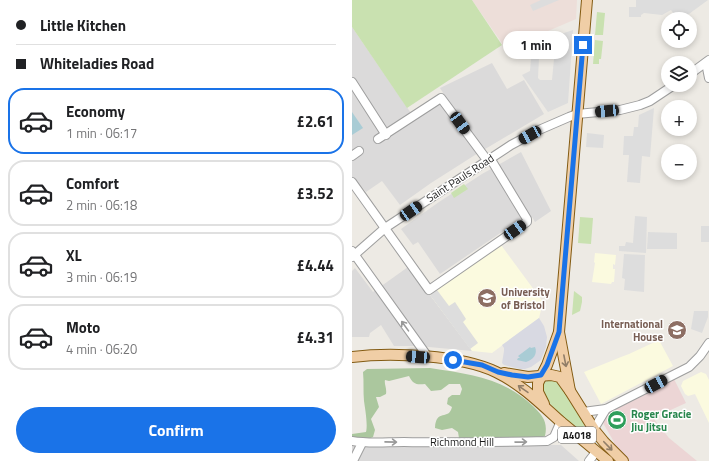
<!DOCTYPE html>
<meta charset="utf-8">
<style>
:root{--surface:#fff;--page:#f6f6f6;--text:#202124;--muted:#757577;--line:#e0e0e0;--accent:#1a73e8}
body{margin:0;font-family:"Titillium Web",sans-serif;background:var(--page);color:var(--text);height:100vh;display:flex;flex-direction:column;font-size:15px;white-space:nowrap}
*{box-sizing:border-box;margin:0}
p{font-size:13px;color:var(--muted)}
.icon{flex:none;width:22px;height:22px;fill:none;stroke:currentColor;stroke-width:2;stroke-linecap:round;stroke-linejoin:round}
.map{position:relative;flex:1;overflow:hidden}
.sheet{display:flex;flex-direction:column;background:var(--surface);width:352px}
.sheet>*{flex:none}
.banner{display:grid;align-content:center;height:88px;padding:0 16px;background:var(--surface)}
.controls{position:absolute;left:309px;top:12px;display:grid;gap:8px}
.controls a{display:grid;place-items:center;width:36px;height:36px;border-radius:50%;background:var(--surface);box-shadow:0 2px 6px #0003;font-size:20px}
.end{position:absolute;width:18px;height:18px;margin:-9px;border:5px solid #1a73e8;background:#fff;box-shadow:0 0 0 2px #fff}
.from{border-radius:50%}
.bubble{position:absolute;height:28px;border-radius:14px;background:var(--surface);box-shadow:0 2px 6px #0003;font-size:13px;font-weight:700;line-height:28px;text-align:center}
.car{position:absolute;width:12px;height:24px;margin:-12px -6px;border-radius:5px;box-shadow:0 0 3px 1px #0007;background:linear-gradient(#222 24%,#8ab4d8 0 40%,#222 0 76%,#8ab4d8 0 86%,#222 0)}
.banner b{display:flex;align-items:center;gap:14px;height:38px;font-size:15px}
.banner b+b{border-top:1px solid var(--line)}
.banner i{width:10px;height:10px;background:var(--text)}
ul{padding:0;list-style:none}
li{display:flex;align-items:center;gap:12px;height:66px;margin:0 8px 6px;padding:0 8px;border:2px solid var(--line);border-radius:16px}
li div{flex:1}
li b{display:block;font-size:15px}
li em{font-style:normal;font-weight:700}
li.selected{border-color:var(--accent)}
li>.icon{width:36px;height:36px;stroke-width:1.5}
.primary-button{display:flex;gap:8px;margin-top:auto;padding:8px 16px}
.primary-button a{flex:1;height:46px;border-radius:24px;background:var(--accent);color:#fff;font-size:16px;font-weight:700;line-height:46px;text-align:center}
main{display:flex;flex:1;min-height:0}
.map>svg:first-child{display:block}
</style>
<main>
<section class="sheet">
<div class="banner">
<b><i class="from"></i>Little Kitchen</b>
<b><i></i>Whiteladies Road</b>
</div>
<ul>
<li class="selected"><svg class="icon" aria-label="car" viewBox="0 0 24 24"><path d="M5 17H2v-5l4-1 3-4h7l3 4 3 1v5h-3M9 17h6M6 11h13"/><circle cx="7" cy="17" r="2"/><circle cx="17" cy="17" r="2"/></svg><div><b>Economy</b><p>1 min · 06:17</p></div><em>£2.61</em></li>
<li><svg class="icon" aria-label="car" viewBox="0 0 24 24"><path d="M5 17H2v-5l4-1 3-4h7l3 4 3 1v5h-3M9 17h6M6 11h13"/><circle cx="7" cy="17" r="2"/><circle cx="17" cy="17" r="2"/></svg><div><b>Comfort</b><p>2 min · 06:18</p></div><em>£3.52</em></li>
<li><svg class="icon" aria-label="car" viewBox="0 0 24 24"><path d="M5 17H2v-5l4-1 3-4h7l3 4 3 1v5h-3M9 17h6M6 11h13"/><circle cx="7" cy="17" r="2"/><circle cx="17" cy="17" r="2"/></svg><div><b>XL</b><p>3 min · 06:19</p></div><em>£4.44</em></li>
<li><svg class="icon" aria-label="car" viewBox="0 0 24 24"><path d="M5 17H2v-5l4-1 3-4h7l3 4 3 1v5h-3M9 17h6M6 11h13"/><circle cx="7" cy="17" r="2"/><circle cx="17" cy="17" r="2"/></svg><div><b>Moto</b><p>4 min · 06:20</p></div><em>£4.31</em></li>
</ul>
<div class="primary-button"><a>Confirm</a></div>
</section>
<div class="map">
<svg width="357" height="461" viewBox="0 0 357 461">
<rect width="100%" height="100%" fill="#edeae4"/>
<g fill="#dbdada">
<polygon points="0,27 63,119 95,99 88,88 140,63 155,89 172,80 192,114 123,155 79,183 48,205 30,181 14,192 5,181 0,184"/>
<polygon points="169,152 199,211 183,222 180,217 166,221 88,274 66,242 61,245 49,229 87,202 130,174"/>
<polygon points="56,267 78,295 120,351 66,346 42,346 29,325 18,333 17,337 0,337 0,271 3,268 21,292"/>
<polygon points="0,445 209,445 227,461 0,461"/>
</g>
<polygon fill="#ecd5d5" points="322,379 334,403 301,418 317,438 345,461 249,461 262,442 247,416"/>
<g fill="#fbfadf">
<polygon points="149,245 191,302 185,305 185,309 189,310 187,318 140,353 120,351 78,295"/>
<polygon points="243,253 264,255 263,265 261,264 261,269 263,269 262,282 260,282 259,284 240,282 243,263 242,262"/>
<polygon points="307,340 321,366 249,404 232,372 269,357 277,354"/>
<polygon points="349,372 354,374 357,380 357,423 343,394 336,396 333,394 329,386 331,381"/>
</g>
<polygon fill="#edded9" points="120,0 225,0 224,19 154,49"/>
<g fill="#c9e1b0">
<polygon points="0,0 120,0 150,45 55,108 0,27"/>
<polygon points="245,12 253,13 251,35 243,35"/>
<polygon points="243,40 251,41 249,59 247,59 247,64 241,64"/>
<polygon points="112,184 116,189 102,198 99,193"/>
<polygon points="228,217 241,218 239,244 226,243"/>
<polygon points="222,291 230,297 230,302 228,311 220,315"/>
<path d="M199 380 205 382 207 384 233 425 227 430C220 424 170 386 199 380Z"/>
</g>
<path fill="#abc79e" d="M78 368C117 374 152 378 181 406 191 416 196 422 193 436L188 438 113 439 107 438 106 432 100 428 90 430 83 428C84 408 97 421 100 407L95 404 96 398 100 395H108L110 389 108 384H97L89 390 79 391 73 384C64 385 61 384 57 376L37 381 33 380C32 384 35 388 34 394L28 397H24L27 407 19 419 23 430 21 437 16 439 0 438V434L14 432C16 425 13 408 12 401 11 391 12 382 11 372L15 369Z"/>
<g fill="#ddd">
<polygon points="189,0 207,0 181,11 178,5"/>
<polygon points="284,0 356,0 330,19 326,19 319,10 310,15 292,13 289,15 289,17 277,17 277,7 284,7"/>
<polygon points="221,30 216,103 196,112 170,75 178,71 179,58 187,58 186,78 188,80 200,80 202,59 199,59 200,57 201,57 203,36"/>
<polygon points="302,108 298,157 290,156 288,183 275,182 277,155 271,155 272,136 281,136 282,127 286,127 287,115"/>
<polygon points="235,133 252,135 251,148 234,147"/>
<polygon points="283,216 295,217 294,253 267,251 267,246 273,246 274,242 281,243"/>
<rect x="349" y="226" width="8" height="16"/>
<polygon points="296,232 325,233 325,249 295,249"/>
<polygon points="272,254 293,255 292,292 272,290 273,279 270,278"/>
<polygon points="85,290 97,306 103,302 114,319 111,322 126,343 118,349 78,295"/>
<polygon points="342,311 356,311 356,317 350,333 339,329"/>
</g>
<polygon fill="#d8d9e2" points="187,318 192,326 195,337 194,347 189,360 179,367 173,369 168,369 152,365 150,363 152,351 152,348 150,345"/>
<g fill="#a9ccd5">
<polygon points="0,112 11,128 0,135"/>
<path d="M178 347 179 348 183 347C186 354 181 360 174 362L165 360 166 358H168L166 356Z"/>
</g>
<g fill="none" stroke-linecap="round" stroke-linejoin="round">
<g stroke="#9e9e9e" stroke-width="10">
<g id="minor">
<polyline points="354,63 357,78"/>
<polyline points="338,74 357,60"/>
<polyline points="0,82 34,135"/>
<polyline points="26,139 89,98 135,160"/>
<polyline points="0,156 7,151"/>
<polyline points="0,182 77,290 175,222 175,219 138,158"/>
<polyline points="0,251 76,357"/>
<polyline points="0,257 33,228 159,145 187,130 217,117 225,114 268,110 288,105 298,101 322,85"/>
<polyline points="231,412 254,409 337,367 348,356 357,343"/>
<polyline points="242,429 254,409"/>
<path d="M0 441C17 444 35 442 52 442 99 443 147 442 195 441L202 437 209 421"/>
<polyline points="1,461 10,443"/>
<polyline points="237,461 244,452"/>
</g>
</g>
<g stroke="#835b12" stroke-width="12">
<g id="major">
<path d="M0 357C39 352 109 355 144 372 169 384 189 404 209 422 225 435 240 448 256 461"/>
<polyline points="152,373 176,377 199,375 208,377 218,391 243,431 252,442 271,461"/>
<polyline points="218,391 207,332 235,0"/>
<polyline points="192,404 186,392 186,383 195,365 207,332"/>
</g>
</g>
<use href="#minor" stroke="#fff" stroke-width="8"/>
<use href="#major" stroke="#f0cea6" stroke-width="10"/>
</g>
<defs><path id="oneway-shaft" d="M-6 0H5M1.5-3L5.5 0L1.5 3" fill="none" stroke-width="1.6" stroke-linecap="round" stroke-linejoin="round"/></defs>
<g stroke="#999">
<use href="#oneway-shaft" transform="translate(53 326) rotate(-126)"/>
<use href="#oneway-shaft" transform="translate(39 442) rotate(1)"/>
<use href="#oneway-shaft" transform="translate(169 442) rotate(-1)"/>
</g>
<g stroke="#917e68">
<use href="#oneway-shaft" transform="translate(213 361) rotate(79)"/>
<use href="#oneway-shaft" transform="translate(171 389) rotate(-145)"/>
<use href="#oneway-shaft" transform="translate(256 446) rotate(46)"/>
</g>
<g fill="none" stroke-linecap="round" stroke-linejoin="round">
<polyline stroke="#1a73e8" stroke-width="5" points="101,360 130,365 146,372 160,375 176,377 189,375 195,365 207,332 231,45"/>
</g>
<defs>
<g id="university-disc" transform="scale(1)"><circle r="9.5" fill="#8d6e63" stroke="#fff"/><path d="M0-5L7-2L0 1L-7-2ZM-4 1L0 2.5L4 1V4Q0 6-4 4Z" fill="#fff"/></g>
<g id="stadium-disc" transform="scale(1)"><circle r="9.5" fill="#2e9e5b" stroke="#fff"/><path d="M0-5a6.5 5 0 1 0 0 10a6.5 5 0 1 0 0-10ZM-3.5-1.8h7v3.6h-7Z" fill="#fff"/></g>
</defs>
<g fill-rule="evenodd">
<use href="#university-disc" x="135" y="298"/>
<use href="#university-disc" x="325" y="330"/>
<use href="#stadium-disc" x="265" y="420"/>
</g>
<g text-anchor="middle" stroke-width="3" stroke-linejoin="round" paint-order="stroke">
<rect fill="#fff" stroke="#616161" stroke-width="1" x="206" y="427" width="38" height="16" rx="3"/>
<g font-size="10" font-weight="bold" fill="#1d1d1d">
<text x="225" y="439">A4018</text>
</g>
<g font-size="11" fill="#1d1d1d" stroke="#fff">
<text transform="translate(108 178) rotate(-33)" y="4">Saint Pauls Road</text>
<text x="110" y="446">Richmond Hill</text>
</g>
<g font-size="11" font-weight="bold" fill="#785e54" stroke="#fff" text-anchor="start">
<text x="149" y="296">University<tspan x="149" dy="13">of Bristol</tspan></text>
<text x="311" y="328" text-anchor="end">International<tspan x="311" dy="13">House</tspan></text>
</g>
<g font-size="11" font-weight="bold" fill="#27864d" stroke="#fff" text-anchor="start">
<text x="279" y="418">Roger Gracie<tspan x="279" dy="13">Jiu Jitsu</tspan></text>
</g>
</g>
</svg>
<div class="controls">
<a><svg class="icon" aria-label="locate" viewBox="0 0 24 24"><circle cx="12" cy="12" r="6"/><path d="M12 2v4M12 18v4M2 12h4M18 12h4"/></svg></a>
<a><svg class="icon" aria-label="layers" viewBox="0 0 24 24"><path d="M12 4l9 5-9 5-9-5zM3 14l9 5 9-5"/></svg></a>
<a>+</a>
<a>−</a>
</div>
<i class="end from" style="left:101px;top:360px"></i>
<i class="end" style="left:231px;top:45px"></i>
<div class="bubble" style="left:151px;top:31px;width:66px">1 min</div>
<i class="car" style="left:255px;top:111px;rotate:265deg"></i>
<i class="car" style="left:108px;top:123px;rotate:144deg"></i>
<i class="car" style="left:178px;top:135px;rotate:241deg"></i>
<i class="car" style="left:59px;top:211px;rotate:56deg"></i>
<i class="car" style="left:163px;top:230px;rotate:55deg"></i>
<i class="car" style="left:66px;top:357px;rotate:274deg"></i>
<i class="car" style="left:304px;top:384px;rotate:62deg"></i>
</div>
</main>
